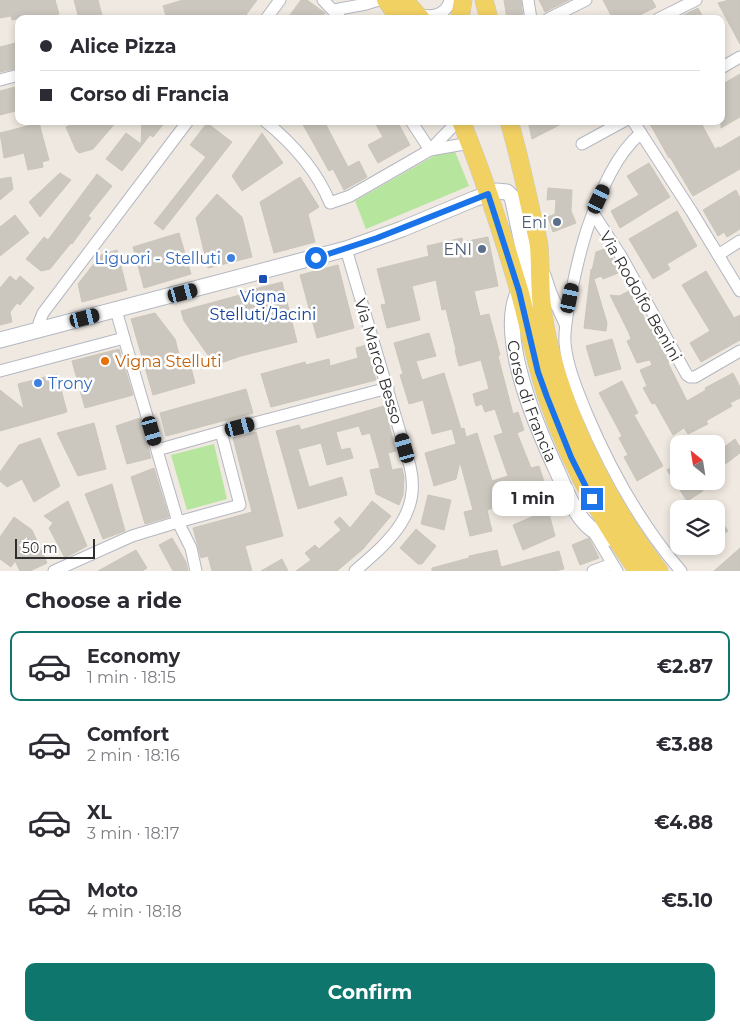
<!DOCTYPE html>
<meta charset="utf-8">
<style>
:root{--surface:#fff;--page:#f7f7f7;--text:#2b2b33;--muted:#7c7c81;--line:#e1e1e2;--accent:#0f766e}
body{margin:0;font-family:Montserrat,sans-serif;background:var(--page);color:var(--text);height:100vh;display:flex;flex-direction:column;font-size:19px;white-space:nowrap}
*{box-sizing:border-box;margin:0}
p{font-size:16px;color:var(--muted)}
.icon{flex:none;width:28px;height:28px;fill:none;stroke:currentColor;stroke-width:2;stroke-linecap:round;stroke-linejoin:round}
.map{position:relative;height:571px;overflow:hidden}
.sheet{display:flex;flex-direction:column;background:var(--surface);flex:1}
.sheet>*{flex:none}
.top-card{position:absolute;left:15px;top:15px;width:710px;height:110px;border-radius:10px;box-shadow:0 2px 8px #0003;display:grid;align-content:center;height:110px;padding:0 25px;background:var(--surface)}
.needle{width:32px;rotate:330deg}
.controls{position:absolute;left:670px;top:435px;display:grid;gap:10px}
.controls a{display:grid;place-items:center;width:55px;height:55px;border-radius:10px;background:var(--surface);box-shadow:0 2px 8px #0003;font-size:25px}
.scale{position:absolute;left:15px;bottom:12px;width:80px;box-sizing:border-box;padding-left:5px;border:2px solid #2e2e2e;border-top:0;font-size:14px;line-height:18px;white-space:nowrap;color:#2e2e2e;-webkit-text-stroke:4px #fff;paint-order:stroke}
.end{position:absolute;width:22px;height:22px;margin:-11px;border:6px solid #1a73e8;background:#fff;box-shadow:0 0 0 2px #fff}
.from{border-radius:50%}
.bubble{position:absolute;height:35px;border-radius:10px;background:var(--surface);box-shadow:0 2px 8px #0003;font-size:16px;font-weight:700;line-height:35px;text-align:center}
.car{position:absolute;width:15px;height:30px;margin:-15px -8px;border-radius:6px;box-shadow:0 0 4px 1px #0007;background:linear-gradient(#222 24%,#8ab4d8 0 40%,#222 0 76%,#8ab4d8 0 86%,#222 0)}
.top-card b{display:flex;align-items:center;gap:18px;height:48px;font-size:19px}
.top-card b+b{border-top:1px solid var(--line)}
.top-card i{width:12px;height:12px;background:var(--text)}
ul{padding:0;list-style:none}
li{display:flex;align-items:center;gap:15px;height:70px;margin:0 10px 8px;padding:0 15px;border:2px solid transparent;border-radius:10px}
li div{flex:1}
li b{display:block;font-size:19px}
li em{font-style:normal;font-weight:700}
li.active{border-color:var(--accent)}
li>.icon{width:45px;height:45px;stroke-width:1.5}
h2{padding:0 25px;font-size:22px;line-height:60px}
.action{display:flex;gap:10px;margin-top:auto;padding:10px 25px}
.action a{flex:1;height:58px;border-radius:10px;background:var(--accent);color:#fff;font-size:20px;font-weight:700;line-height:58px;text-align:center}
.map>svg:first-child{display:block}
</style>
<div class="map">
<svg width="740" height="571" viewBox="0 0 740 571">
<rect width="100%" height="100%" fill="#efe9e1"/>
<g fill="#b6e59e">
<polygon points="454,149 469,186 366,229 355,201 441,152"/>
<polygon points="214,444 227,499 187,510 171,455"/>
</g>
<g fill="#cbc7bf" stroke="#cbc5ba">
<polygon points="0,0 55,0 59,14 38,19 37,14 12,20 11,16 0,18"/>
<polygon points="74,0 98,0 103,19 79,19"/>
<polygon points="183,0 257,0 243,19 167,19 163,6"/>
<polygon points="301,0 307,0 325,13 321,19 287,19"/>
<polygon points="504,0 521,0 523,19 507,19"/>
<polygon points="539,0 569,0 545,12"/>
<polygon points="603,0 652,0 656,7 632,19 613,19"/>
<polygon points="729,0 740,0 740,44 718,3"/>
<polygon points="698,8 704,19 676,19"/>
<polygon points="19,42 19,68 0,72 0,47"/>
<polygon points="740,74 740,117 721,128 721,85"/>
<polygon points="19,86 19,110 0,115 0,91"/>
<polygon points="79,121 117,121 93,149 79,153 76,150 66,127"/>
<polygon points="142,121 166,121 153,137 150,135 122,171 106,159 126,133 141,144"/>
<polygon points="301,121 324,121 348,167 359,161 367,177 344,190 333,169 329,171"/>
<polygon points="374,121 397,121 410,145 378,163 368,145 383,137"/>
<polygon points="528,121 567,121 532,139"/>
<polygon points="655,121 700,121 715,149 719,147 720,148 740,136 740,169 693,196 670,157 669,158 650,124"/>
<polygon points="39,123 49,160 42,162 43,167 28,170 24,153 4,158 0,133"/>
<polygon points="207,123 232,142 163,230 154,223 206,157 190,145"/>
<polygon points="262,133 283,163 242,191 232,176"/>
<polygon points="649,163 670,197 620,228 611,211 639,195 627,176"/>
<polygon points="60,173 71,180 40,217 29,202"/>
<polygon points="97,174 112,186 88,216 91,218 72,244 71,243 50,269 41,271 26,259 44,237 48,240"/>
<polygon points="11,177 13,189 0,200 0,179"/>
<polygon points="300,177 319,207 308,214 315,242 274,253 260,202"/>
<polygon points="548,188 572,190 571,211 576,223 553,232 548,217 555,214 556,199 547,200"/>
<polygon points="736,190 740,198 740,229 727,237 724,232 718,236 703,210"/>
<polygon points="217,194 242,217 252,257 208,268 196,218"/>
<polygon points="677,211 697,246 667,264 670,269 653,279 629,239"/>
<polygon points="15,215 29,233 0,256 0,227"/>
<polygon points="179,233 191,274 144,288 133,247"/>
<polygon points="488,237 498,286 474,291 480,316 489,314 500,355 498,356 513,414 518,412 524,430 517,433 531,468 539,466 546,488 492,506 493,508 487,510 492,531 470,536 464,512 473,510 460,462 456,479 434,486 425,453 456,444 452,429 432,434 423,400 409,404 400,375 403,374 394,343 429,333 436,356 416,361 422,380 444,373 461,429 464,428 466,437 477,433 492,481 508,476 494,436 503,433 495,409 485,412 482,404 476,406 473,394 489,389 481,360 459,366 455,350 456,350 446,309 442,310 436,280 412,286 420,320 387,328 381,305 386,304 377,269 429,256 427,246 462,238 463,242"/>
<polygon points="607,248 612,256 618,273 603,279 601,276 594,279 607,323 606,331 584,328 591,269 592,271 596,252"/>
<polygon points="117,250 127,290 82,302 78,284 101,255"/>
<polygon points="338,265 354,328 317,338 300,275"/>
<polygon points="706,271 734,318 740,315 740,340 701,362 690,343 710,331 682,285"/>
<polygon points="10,276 16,281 20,276 34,288 20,305 17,303 10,312 12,322 0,325 0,288"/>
<polygon points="282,282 297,342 241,356 215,365 184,321 181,311 240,295 239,293"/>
<polygon points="631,290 650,330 653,329 661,343 669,362 668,363 687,401 706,390 705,388 733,373 740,387 740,398 730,403 732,406 706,421 708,424 688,434 684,428 673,435 655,403 652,404 643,388 647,386 640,370 652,365 650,360 637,363 627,341 631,339 629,333 610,295 619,296"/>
<polygon points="155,313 175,339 181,362 189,360 195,383 153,395 131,319"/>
<polygon points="612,339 621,369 595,376 586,346"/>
<polygon points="366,345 376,380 271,407 261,374 305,362 306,365 329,359 330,366 358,358 356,348"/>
<polygon points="119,349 133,395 85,408 72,361"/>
<polygon points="57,374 67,412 0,431 0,390 24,409 18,384"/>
<polygon points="622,381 638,413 634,415 663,466 637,481 624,457 628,455 619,438 622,436 599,393"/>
<polygon points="246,389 253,413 166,436 160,413"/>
<polygon points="384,406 396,451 388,453 392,470 402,468 404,477 403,495 399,505 376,494 370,470 380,468 370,433 362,435 359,426 336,432 341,450 350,448 353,458 327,465 321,443 298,449 309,487 342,477 347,495 298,509 276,431 299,425 301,430"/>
<polygon points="140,418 151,458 127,464 116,426"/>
<polygon points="94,423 106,469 78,476 57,433"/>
<polygon points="256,432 283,536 245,546 252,571 212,571 208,556 201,558 193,528 252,512 233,438"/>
<polygon points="40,438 60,486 34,502 22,479 7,487 0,481 0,472 19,445"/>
<polygon points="735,439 740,447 740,453 716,471 716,453"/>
<polygon points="679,462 679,481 697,481 703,491 687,501 667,470"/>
<polygon points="154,468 169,517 145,524 131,477"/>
<polygon points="112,484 125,531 103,539 85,494"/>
<polygon points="428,495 451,500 444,530 421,524"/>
<polygon points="68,501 87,546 65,558 49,528 53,523 44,516"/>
<polygon points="372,501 391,516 363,549 337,571 296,571 311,560 305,553 315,545 319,549 341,530 334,522 340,517 350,528"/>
<polygon points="548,510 555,536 523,550 513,525"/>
<polygon points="716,513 728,531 716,538"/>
<polygon points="14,517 32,530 47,563 30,571 20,571 15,561 11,567 0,559 0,537"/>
<polygon points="416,529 436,546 422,564 418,564 400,548"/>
<polygon points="172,538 186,562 188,571 173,571 159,545"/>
<polygon points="589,538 599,558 580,565 572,545"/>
<polygon points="740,548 740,571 714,571"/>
<polygon points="136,550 147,568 142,571 98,571"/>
<polygon points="497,550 501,567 559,551 564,569 555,571 432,571 432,568 469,558 469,556"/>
<polygon points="282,559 288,571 261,571"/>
</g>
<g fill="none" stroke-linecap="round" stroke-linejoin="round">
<g stroke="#b4b7c1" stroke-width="13">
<g id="minor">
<polyline points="323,0 341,19"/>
<polyline points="528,0 531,19"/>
<polyline points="334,10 366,4 379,0"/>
<path d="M415 13C429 18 446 17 450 0"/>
<polyline points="266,19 280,0"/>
<polyline points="548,19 586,0"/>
<polyline points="658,19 696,0"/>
<polyline points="721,68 740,57"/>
<polyline points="0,80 19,75"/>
<path d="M265 121C292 143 317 171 330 203L350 196 430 150 470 143"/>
<polyline points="411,121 430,150"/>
<polyline points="633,121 692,212 740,291"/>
<path d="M641 133C616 154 601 191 590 221 581 245 576 269 571 294 568 311 564 326 565 343 567 366 577 390 586 412 610 469 640 524 681 571"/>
<polyline points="582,144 624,121"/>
<polyline points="430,150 458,121"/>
<polyline points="593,213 621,256 687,375 690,377 695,377 740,351"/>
<path d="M346 249 410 466C422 515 388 542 355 571"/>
<polyline points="718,255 740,241"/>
<polyline points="545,275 551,293 565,324"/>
<polyline points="38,330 39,323 43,313 188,121"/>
<polyline points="124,338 178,522 240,505 221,432 157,450"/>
<polyline points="0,371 124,338 116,310"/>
<polyline points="221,432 388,388"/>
<polyline points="593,531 617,571"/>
<polyline points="54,571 132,536 178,522 191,548 196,571"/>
<polyline points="593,571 612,564"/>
</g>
</g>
<g stroke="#b4b7c1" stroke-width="17">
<g id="secondary">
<path id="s1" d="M519 291C496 336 538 430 558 473 566 491 574 513 588 526 594 532 604 536 612 539H616L622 534"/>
<polyline points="0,340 346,249 402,229 474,199 496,191 507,192 512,197 530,279 538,303"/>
</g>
</g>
<g stroke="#c9c9c9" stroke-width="19">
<g id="primary">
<polyline points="386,0 400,19"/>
<polyline points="404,0 421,19"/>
<polyline points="484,0 489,19"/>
<polyline points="460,19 463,0"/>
<path d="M461 121C484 176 502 233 519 290 529 325 535 362 547 397 568 460 600 517 638 571"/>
<path d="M509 121C517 148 523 175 529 202 532 217 537 232 539 246 541 269 539 292 543 314 556 402 606 501 659 571"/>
</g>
</g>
<use href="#minor" stroke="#fff" stroke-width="11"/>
<use href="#secondary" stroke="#fff" stroke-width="15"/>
<use href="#primary" stroke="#f2d163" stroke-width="18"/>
</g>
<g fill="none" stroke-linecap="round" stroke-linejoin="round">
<polyline stroke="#1a73e8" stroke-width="6" points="316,258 377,238 488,194 519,291 538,372 547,397 571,457 592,499"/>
</g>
<g fill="#5c6f8a" stroke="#fff" stroke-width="2">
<circle cx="557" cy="222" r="5"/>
<circle cx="482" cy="249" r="5"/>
</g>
<g fill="#3f7fe0" stroke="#fff" stroke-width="2">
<circle cx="231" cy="258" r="5"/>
<circle cx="38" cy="383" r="5"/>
</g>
<rect fill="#1a4fb4" stroke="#fff" stroke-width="2" x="258" y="274" width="10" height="10" rx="2.5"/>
<circle fill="#e8710a" stroke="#fff" stroke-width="2" cx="105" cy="361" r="5"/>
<g text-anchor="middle" stroke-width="5" stroke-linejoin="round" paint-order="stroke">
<g font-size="16" fill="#4e5e75" stroke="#fff" text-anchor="end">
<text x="547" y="228">Eni</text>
<text x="472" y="255">ENI</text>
</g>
<g font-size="16" fill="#366cbe" stroke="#fff" text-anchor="end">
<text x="221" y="264">Liguori - Stelluti</text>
<text x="48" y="389" text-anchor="start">Trony</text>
</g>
<g font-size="16" fill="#164399" stroke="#fff">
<text x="263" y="302">Vigna<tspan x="263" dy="18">Stelluti/Jacini</tspan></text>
</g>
<g font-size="16" fill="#2e2e2e" stroke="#fff">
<text transform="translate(641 296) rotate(60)" y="6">Via Rodolfo Benini</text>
<text transform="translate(379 361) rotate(73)" y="6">Via Marco Besso</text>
<text dy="6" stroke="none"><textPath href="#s1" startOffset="114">Corso di Francia</textPath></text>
</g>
<g font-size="16" fill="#c56008" stroke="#fff" text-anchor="start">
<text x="115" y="367">Vigna Stelluti</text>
</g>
</g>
</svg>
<div class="controls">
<a><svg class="needle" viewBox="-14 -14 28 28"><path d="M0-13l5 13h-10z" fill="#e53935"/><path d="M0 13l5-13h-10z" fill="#7c7c81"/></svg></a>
<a><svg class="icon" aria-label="layers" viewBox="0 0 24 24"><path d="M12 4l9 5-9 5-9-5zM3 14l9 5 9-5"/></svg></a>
</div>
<div class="scale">50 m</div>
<i class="end from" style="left:316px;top:258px"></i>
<i class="end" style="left:592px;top:499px"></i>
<div class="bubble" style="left:492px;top:481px;width:82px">1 min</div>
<i class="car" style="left:599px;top:199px;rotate:25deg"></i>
<i class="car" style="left:183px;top:293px;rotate:75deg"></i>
<i class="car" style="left:570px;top:298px;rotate:12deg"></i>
<i class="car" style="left:85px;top:318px;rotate:76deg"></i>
<i class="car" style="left:240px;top:427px;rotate:75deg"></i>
<i class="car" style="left:152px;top:431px;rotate:164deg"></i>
<i class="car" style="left:405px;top:448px;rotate:344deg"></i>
<div class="top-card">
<b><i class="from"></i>Alice Pizza</b>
<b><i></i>Corso di Francia</b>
</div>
</div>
<section class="sheet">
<h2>Choose a ride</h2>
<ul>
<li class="active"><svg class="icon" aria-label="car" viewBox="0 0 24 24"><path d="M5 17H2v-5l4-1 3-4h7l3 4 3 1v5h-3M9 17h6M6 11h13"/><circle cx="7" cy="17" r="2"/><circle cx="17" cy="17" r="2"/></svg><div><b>Economy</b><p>1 min · 18:15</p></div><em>€2.87</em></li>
<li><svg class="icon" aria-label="car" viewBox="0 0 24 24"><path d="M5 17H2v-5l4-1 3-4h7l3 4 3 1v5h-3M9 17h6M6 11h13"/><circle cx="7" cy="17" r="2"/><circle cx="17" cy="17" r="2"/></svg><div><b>Comfort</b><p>2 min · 18:16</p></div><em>€3.88</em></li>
<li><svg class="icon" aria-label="car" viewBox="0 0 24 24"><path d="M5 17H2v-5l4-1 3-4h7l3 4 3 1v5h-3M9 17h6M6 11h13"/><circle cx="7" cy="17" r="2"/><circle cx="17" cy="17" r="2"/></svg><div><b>XL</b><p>3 min · 18:17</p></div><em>€4.88</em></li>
<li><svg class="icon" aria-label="car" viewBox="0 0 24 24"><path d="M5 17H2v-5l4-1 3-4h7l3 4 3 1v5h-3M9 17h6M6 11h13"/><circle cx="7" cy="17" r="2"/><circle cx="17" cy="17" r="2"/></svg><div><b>Moto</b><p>4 min · 18:18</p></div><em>€5.10</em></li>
</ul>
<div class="action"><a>Confirm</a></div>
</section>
